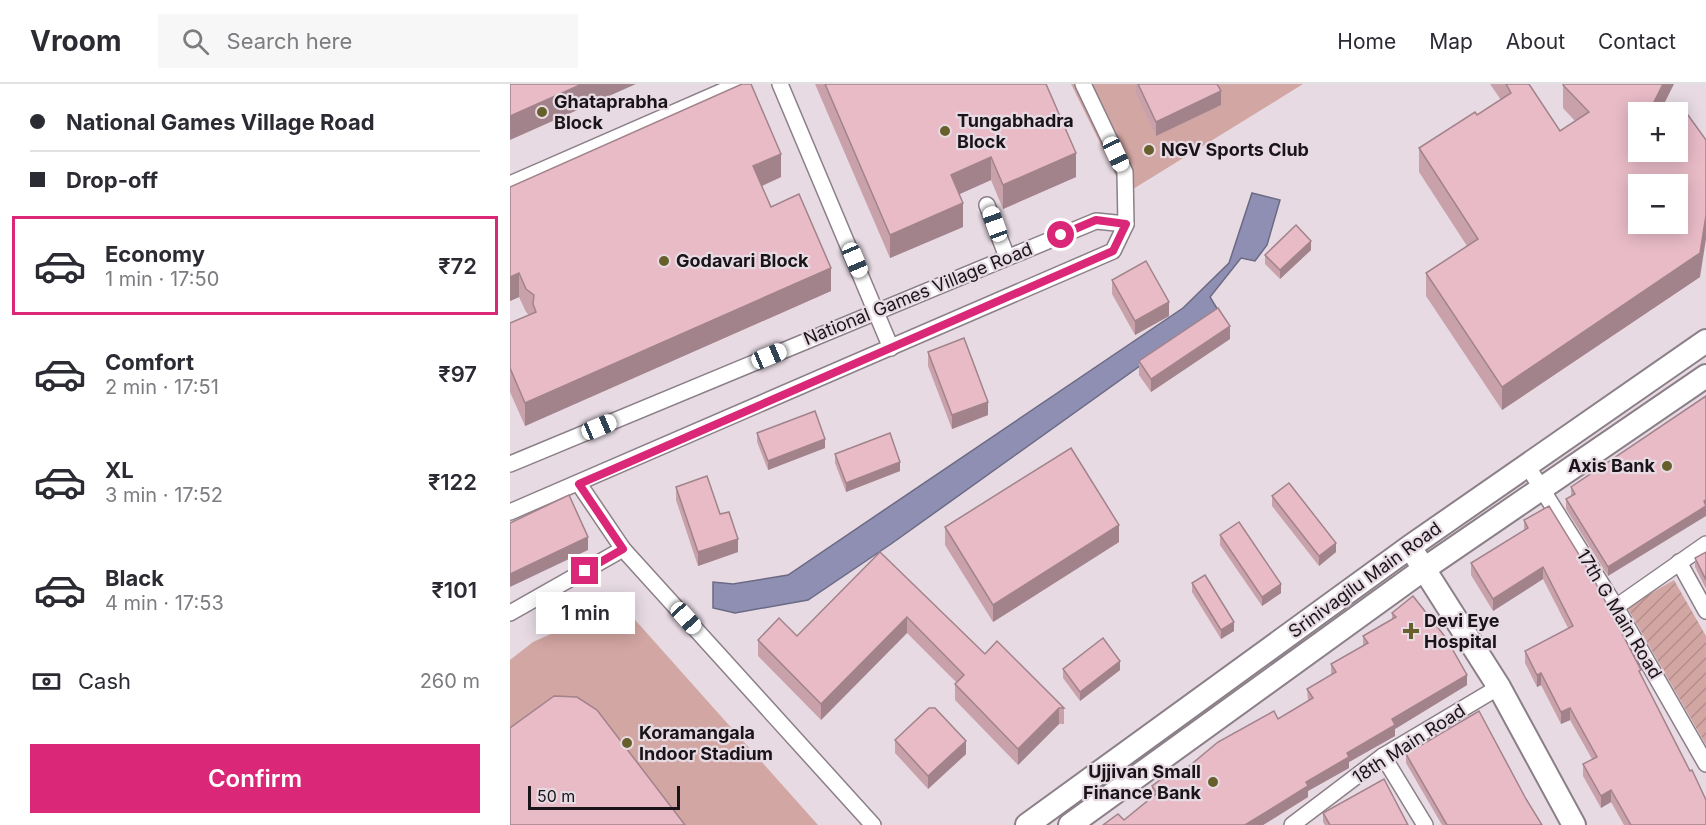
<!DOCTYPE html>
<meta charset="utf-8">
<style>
:root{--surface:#fff;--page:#f7f7f7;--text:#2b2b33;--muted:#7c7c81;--line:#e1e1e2;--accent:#db2777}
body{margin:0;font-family:Inter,sans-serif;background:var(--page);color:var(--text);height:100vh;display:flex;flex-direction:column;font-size:22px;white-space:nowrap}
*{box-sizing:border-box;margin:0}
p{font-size:20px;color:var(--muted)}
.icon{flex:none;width:33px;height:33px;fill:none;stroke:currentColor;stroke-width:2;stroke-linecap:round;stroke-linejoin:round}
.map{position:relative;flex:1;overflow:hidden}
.sheet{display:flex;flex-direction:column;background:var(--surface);width:510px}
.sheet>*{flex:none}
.hud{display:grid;align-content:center;height:132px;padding:0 30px;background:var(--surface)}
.controls{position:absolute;left:1118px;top:18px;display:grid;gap:12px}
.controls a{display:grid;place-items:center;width:60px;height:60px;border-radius:0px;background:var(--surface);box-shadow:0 3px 15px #0003;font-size:30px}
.scale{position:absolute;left:18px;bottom:15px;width:152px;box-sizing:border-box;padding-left:6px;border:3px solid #181417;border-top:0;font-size:16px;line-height:21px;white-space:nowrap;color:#181417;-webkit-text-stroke:4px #e7dae3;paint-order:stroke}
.end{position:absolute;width:27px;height:27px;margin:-14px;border:8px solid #db2777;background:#fff;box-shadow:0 0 0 3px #fff}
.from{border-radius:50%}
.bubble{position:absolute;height:42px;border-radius:0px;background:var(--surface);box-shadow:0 3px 15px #0003;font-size:20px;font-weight:600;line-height:42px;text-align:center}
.car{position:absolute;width:18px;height:36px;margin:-18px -9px;border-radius:8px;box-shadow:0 0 4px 2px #0007;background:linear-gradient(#fff 24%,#345 0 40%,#fff 0 76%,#345 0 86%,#fff 0)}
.hud b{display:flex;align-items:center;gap:21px;height:57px;font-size:22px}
.hud b+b{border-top:2px solid var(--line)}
.hud i{width:15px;height:15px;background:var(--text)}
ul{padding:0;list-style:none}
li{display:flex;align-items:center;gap:18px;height:99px;margin:0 12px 9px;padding:0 18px;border:3px solid transparent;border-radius:0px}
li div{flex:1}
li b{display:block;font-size:22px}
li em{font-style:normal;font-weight:600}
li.current{border-color:var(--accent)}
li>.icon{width:54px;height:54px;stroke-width:1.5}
.pay{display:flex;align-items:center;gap:15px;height:66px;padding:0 30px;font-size:22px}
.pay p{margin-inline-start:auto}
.button{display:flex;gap:12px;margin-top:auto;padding:12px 30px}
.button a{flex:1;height:69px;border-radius:0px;background:var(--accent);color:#fff;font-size:24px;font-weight:600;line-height:69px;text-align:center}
header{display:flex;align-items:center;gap:36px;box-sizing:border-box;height:84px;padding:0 30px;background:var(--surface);border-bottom:2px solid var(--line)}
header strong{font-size:28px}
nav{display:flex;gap:33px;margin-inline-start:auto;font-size:21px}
.search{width:420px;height:54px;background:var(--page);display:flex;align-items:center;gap:15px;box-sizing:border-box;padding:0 21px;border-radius:0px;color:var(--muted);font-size:22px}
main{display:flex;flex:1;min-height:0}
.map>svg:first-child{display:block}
</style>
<header>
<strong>Vroom</strong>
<div class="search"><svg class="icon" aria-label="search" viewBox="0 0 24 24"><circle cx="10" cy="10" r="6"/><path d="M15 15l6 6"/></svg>Search here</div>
<nav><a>Home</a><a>Map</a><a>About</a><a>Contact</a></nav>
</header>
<main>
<section class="sheet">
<div class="hud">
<b><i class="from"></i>National Games Village Road</b>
<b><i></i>Drop-off</b>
</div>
<ul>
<li class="current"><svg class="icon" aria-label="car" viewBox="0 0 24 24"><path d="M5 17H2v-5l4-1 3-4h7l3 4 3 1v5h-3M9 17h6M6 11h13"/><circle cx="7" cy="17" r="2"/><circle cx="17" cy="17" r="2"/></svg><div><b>Economy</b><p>1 min · 17:50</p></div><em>₹72</em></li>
<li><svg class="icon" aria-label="car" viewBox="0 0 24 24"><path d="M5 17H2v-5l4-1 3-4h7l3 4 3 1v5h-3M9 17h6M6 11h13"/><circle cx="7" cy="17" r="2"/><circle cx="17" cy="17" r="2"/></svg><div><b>Comfort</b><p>2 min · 17:51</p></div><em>₹97</em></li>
<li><svg class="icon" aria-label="car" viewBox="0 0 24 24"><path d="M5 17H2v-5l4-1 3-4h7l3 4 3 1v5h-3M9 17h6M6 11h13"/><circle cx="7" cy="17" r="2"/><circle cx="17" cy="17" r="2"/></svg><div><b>XL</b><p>3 min · 17:52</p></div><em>₹122</em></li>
<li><svg class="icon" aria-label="car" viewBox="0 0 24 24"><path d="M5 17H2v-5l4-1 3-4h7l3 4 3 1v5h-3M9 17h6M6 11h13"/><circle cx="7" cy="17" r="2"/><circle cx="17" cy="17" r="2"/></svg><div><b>Black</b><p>4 min · 17:53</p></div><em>₹101</em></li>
</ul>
<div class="pay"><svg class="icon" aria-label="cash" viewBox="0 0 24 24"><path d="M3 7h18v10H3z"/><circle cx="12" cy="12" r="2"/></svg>Cash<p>260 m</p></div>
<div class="button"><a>Confirm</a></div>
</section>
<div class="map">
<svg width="1196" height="741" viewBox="0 0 1196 741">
<defs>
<pattern id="garden-furrows" width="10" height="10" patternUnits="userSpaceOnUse" patternTransform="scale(1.5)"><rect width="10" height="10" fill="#d2a6a2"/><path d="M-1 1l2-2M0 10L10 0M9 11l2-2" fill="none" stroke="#b48e8b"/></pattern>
</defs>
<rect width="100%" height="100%" fill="#e7dae3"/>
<g fill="#d2a6a2">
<polygon points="561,0 793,0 615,110"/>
<polygon points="110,519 308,741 0,741 0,576 23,558"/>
</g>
<polygon fill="url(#garden-furrows)" points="1164,496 1196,552 1196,661 1117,523"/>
<polygon fill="#8f8fb3" stroke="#6b6a84" stroke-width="1.5" points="742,109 770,116 757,161 745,177 731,174 700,213 708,226 381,460 298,516 225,529 203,524 203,498 223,500 278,491 673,224 719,179"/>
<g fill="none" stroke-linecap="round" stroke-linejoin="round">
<g stroke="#8b7f88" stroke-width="18">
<g id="street">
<polyline points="270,0 381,264"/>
<polyline points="0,100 229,0"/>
<polyline points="477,121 497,173"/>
<polyline points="0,380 586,137 616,140"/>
<polyline points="1018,383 1106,523 1196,680"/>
<polyline points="69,400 113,465 363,741"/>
<polyline points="0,428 603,167 616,140 615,88 573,0"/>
<polyline points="1169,478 1196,527"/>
<polyline points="1106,523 1196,460"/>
<polyline points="0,529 113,465"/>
<polyline points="873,672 915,741"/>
<polyline points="782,741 873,672 989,603"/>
</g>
</g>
<g stroke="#8b7f88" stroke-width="26">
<g id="secondary">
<polyline points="907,474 989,603 1064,741"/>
<polyline points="517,741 901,462 1196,257"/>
<polyline points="560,741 914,485 1196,292"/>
</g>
</g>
<use href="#street" stroke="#fff" stroke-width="15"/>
<use href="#secondary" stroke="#fff" stroke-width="22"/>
</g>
<g fill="#c8a1ab">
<polygon points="305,0 536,0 566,93 493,125 481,96 449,110 453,143 380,174"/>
<polygon points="626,0 707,0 711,21 646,52 626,9"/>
<polygon points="980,0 1019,0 1050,47 1065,37 1053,24 1053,1 1128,28 1190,193 992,326 916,212 916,189 957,162 909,88 909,64 967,31 991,16"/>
<polygon points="271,93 252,102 261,123 321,207 15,342 0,308 0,239 19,231 16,228 9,213 0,217 0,103"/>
<polygon points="801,166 770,195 755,180 755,171"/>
<polygon points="602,196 659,232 625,251 602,210"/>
<polygon points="720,255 641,308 629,291 629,277"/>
<polygon points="418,268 478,331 442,345 418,282"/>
<polygon points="1191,315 1098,492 1056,425 1056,415 1061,412 1061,403"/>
<polygon points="247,349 315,364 258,386 247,358"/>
<polygon points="325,370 390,387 336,408 325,379"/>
<polygon points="166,403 210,430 228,468 188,482 166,416"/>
<polygon points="762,412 826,468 809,482 762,422"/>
<polygon points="1014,436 1131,592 1196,741 1114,741 1101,718 1091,724 1073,692 1073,680 1082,675 1060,636 1051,640 1031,601 1027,603 1015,579 1015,567 1058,544 1033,495 983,527 961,491 961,479 1014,446"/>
<polygon points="435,443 609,458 483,538 435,461"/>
<polygon points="710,451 771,509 752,522 710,461"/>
<polygon points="370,468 475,570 554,624 554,640 549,640 508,681 445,616 445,600 447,599 397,549 311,636 248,572 248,556 287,552"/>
<polygon points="1196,468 1196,505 1185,483 1185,474"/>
<polygon points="682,499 724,547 711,555 682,508"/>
<polygon points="882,529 957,601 885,645 885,652 839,678 839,684 798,707 798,713 753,741 593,741 614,736 642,713 642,702 666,693 798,617 797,605 821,591 821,580 853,562 853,552 882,535"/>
<polygon points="553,585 610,586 570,617 553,594"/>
<polygon points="385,656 456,670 418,705 385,669"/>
<polygon points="896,670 1016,715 1032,741 932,741 896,679"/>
<polygon points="813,729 898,741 815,741 813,738"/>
</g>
<g fill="#a2838b">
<polygon points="72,0 126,0 0,56 0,32"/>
<polygon points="1153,0 1164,0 1150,28 1139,28"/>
<polygon points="711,7 711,21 646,52 646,38"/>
<polygon points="566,69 566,93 493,125 493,101"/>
<polygon points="271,70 271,93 243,106 243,82"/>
<polygon points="481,73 481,96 441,114 441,91"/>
<polygon points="453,119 453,143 380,174 380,151"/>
<polygon points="1196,131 1196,155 1190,193 992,326 992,303"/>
<polygon points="801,157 801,166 770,195 770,186"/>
<polygon points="321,184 321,207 15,342 15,319"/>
<polygon points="9,189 9,213 0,217 0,193"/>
<polygon points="659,218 659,232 625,251 625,237"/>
<polygon points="720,242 720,255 641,308 641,295"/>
<polygon points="478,318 478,331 442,345 442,331"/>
<polygon points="315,355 315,364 258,386 258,377"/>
<polygon points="390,378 390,387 336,408 336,399"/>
<polygon points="1196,416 1196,432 1098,492 1098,483"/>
<polygon points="609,441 609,458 483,538 483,521"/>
<polygon points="78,453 78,466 0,503 0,490"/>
<polygon points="228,455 228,468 188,482 188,468"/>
<polygon points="826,459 826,468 809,482 809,472"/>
<polygon points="1033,483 1033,495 983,527 983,515"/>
<polygon points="771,500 771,509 752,522 752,513"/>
<polygon points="397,533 397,549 311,636 311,620"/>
<polygon points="724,538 724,547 711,555 711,546"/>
<polygon points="610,577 610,586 570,617 570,608"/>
<polygon points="1031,589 1031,601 1027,603 1027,591"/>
<polygon points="957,591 957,601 885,645 885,652 839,678 839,684 798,707 798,713 753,741 735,741 882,635"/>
<polygon points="549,624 549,640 508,681 508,665"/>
<polygon points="1060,624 1060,636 1051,640 1051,628"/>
<polygon points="456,657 456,670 418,705 418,692"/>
<polygon points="1101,706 1101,718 1091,724 1091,712"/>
</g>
<g fill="#e8bbc7" stroke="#a2838b" stroke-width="1.5" fill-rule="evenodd">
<polygon points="0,0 72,0 0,32"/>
<polygon points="232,0 241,0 271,70 243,82 261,123 289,110 321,184 15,319 0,284 0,239 26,228 23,220 24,211 16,205 9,189 0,193 0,103"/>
<polygon points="315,0 536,0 566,69 493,101 481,73 441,91 453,119 380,151"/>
<polygon points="628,0 707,0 711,7 646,38"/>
<path d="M996 0H1019L1050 47 1079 28 1053 1V0H1153L1139 28H1128V68H1167V28H1157L1170 20 1196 56V131L1190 169 992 303 916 189 968 155 909 64 965 28 967 31 1001 9ZM1128 100H1167V140H1128Z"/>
<polygon points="786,141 801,157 770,186 755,171"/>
<polygon points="636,177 659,218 625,237 602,196"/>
<polygon points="708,224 720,242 641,295 629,277"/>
<polygon points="454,254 478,318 442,331 418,268"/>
<polygon points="1196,312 1196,416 1194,417 1196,422 1098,483 1056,415 1065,410 1061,403"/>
<polygon points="305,327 315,355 258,377 247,349"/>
<polygon points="380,349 390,378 336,399 325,370"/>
<polygon points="561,364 609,441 483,521 435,443"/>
<polygon points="197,392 210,430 219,428 228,455 188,468 166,403"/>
<polygon points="779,399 826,459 809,472 762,412"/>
<polygon points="59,411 78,453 0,490 0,439"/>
<polygon points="1039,422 1081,490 1131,586 1129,587 1180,687 1182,686 1196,716 1196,741 1121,741 1101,706 1091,712 1073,680 1087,673 1060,624 1051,628 1031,589 1027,591 1015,567 1063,542 1033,483 983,515 961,479 1018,444 1014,436"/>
<polygon points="729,438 771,500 752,513 710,451"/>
<polygon points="370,468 475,570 487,557 554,624 549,624 508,665 445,600 454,591 397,533 311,620 248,556 269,534 287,552"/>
<polygon points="1196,468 1196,496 1185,474"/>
<polygon points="695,491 724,538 711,546 682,499"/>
<polygon points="903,512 936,554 957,591 882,635 885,641 837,669 839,673 796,698 798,702 735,741 593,741 608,730 614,736 647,709 642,702 662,687 666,693 708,658 764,627 768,635 803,614 797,605 826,588 821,580 858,559 853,552 886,533 882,529"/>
<polygon points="593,554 610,577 570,608 553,585"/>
<polygon points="44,612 67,613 87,626 175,741 0,741 0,644"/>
<polygon points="419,624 425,624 456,657 418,692 385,656"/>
<polygon points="969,627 1016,715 1032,741 937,741 896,670"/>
<polygon points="874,695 898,741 820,741 813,729"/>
</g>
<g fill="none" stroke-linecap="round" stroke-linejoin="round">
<polyline stroke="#db2777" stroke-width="8" points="75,487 113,465 69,400 603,167 616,140 586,136 551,151"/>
</g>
<g fill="#67602d" stroke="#e7dae3" stroke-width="2">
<circle cx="32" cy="28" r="6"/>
<circle cx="435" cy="47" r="6"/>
<circle cx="639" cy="66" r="6"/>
<circle cx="154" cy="177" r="6"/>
<circle cx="1157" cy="382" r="6"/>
<path d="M898 538h6v6h6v6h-6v6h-6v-6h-6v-6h6z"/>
<circle cx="117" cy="659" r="6"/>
<circle cx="703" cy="698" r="6"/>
</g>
<g text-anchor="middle" stroke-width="4.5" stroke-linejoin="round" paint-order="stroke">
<g font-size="18" font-weight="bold" fill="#181417" stroke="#e7dae3" text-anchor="start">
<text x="44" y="24">Ghataprabha<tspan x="44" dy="21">Block</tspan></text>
<text x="447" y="43">Tungabhadra<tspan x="447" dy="21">Block</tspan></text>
<text x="651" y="72">NGV Sports Club</text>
<text x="166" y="183">Godavari Block</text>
<text x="1145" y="388" text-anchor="end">Axis Bank</text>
<text x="914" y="543">Devi Eye<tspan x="914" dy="21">Hospital</tspan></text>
<text x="129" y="655">Koramangala<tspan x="129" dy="21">Indoor Stadium</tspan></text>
<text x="691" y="694" text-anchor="end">Ujjivan Small<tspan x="691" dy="21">Finance Bank</tspan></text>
</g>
<g font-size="18" fill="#181417" stroke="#e7dae3">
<text transform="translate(408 210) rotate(-22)" y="6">National Games Village Road</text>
<text transform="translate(855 496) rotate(-36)" y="6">Srinivagilu Main Road</text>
<text transform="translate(1109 530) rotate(59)" y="6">17th G Main Road</text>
<text transform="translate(899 660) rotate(-33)" y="6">18th Main Road</text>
</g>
</g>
</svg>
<div class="controls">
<a>+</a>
<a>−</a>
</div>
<div class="scale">50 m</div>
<i class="end from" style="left:551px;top:151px"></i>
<i class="end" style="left:75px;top:487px"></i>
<div class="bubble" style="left:26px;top:508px;width:99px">1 min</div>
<i class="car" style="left:606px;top:70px;rotate:155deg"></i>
<i class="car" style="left:485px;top:140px;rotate:340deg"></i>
<i class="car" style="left:345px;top:176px;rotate:157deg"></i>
<i class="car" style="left:259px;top:272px;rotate:67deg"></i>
<i class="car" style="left:89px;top:343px;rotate:67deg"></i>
<i class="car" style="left:176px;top:534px;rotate:138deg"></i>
</div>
</main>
